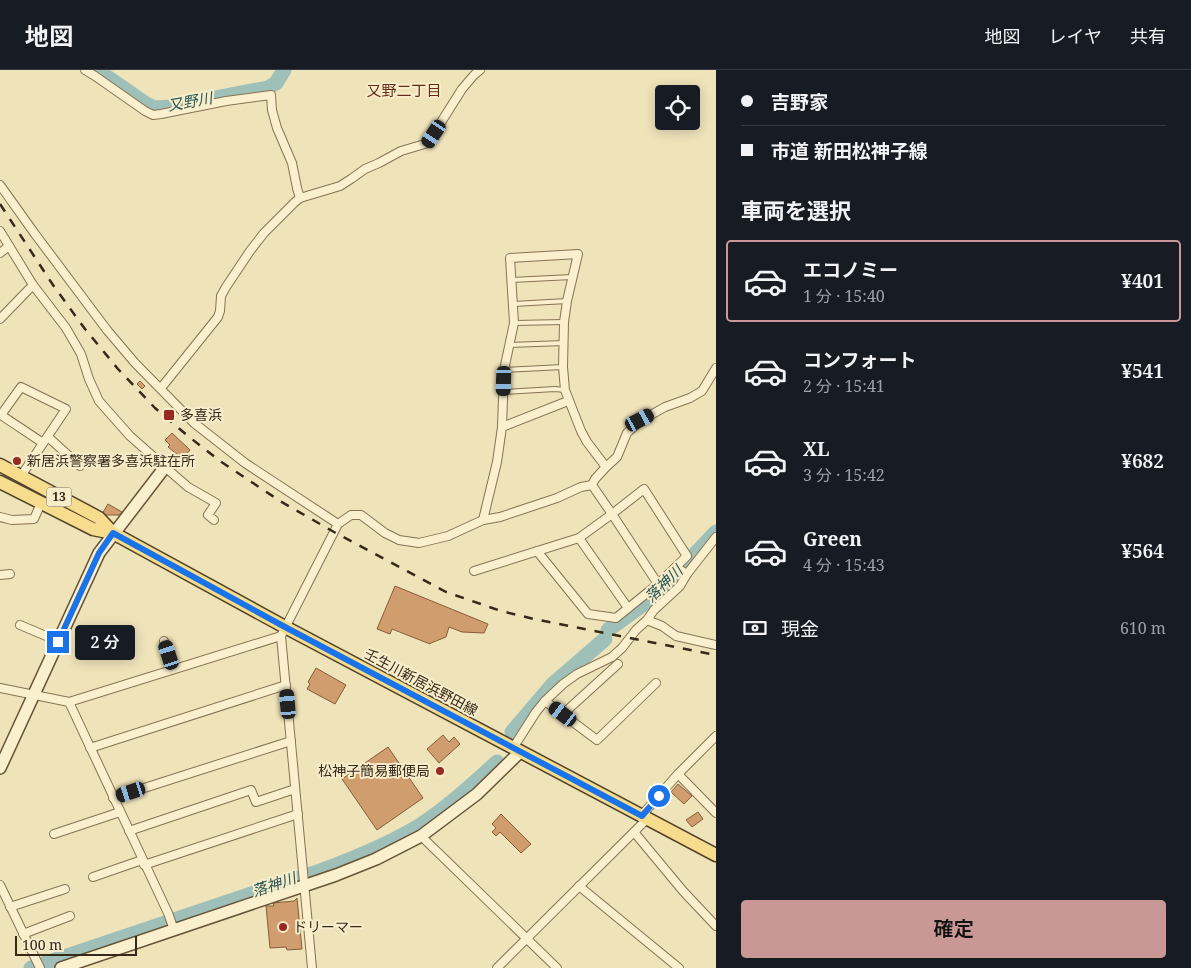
<!DOCTYPE html>
<html lang="ja">
<meta charset="utf-8">
<style>
:root{--surface:#171b24;--page:#242831;--text:#f1f3f6;--muted:#9ea1a6;--line:#363941;--accent:#c99896}
body{margin:0;font-family:"Noto Serif","Noto Sans JP",serif;background:var(--page);color:var(--text);height:100vh;display:flex;flex-direction:column;font-size:19px;white-space:nowrap}
*{box-sizing:border-box;margin:0}
p{font-size:16px;color:var(--muted)}
.icon{flex:none;width:28px;height:28px;fill:none;stroke:currentColor;stroke-width:2;stroke-linecap:round;stroke-linejoin:round}
.map{position:relative;flex:1;overflow:hidden}
.details{display:flex;flex-direction:column;background:var(--surface);width:475px}
.details>*{flex:none}
.guide{display:grid;align-content:center;height:110px;padding:0 25px;background:var(--surface)}
.controls{position:absolute;left:655px;top:15px;display:grid;gap:10px}
.controls a{display:grid;place-items:center;width:45px;height:45px;border-radius:5px;background:var(--surface);box-shadow:0 2px 12px #0003;font-size:25px}
.scale{position:absolute;left:15px;bottom:12px;width:122px;box-sizing:border-box;padding-left:5px;border:2px solid #35291a;border-top:0;font-size:14px;line-height:18px;white-space:nowrap;color:#35291a;-webkit-text-stroke:4px #f7edca;paint-order:stroke}
.end{position:absolute;width:22px;height:22px;margin:-11px;border:6px solid #1a73e8;background:#fff;box-shadow:0 0 0 2px #fff}
.from{border-radius:50%}
.bubble{position:absolute;height:35px;border-radius:5px;background:var(--surface);box-shadow:0 2px 12px #0003;font-size:16px;font-weight:600;line-height:35px;text-align:center}
.car{position:absolute;width:15px;height:30px;margin:-15px -8px;border-radius:6px;box-shadow:0 0 4px 1px #0007;background:linear-gradient(#222 24%,#8ab4d8 0 40%,#222 0 76%,#8ab4d8 0 86%,#222 0)}
.guide b{display:flex;align-items:center;gap:18px;height:48px;font-size:19px}
.guide b+b{border-top:1px solid var(--line)}
.guide i{width:12px;height:12px;background:var(--text)}
ul{padding:0;list-style:none}
li{display:flex;align-items:center;gap:15px;height:82px;margin:0 10px 8px;padding:0 15px;border:2px solid transparent;border-radius:5px}
li div{flex:1}
li b{display:block;font-size:19px}
li em{font-style:normal;font-weight:600}
li.current{border-color:var(--accent)}
li>.icon{width:45px;height:45px;stroke-width:1.5}
h2{padding:0 25px;font-size:22px;line-height:60px}
.pay{display:flex;align-items:center;gap:12px;height:55px;padding:0 25px;font-size:19px}
.pay p{margin-inline-start:auto}
.action{display:flex;gap:10px;margin-top:auto;padding:10px 25px}
.action a{flex:1;height:58px;border-radius:5px;background:var(--accent);color:#111;font-size:20px;font-weight:600;line-height:58px;text-align:center}
header{display:flex;align-items:center;gap:30px;box-sizing:border-box;height:70px;padding:0 25px;background:var(--surface);border-bottom:1px solid var(--line)}
header strong{font-size:24px}
nav{display:flex;gap:28px;margin-inline-start:auto;font-size:18px}
main{display:flex;flex:1;min-height:0}
.map>svg:first-child{display:block}
</style>
<header>
<strong>地図</strong>
<nav><a>地図</a><a>レイヤ</a><a>共有</a></nav>
</header>
<main>
<div class="map">
<svg width="716" height="898" viewBox="0 0 716 898">
<rect width="100%" height="100%" fill="#efe3ba"/>
<g fill="none" stroke-linecap="round" stroke-linejoin="round">
<g stroke="#9fc0b8" stroke-width="15">
<polyline points="97,0 146,34 154,38 172,37 220,27 268,18 276,13 284,0"/>
<polyline points="608,560 648,531 684,496 716,462"/>
<polyline points="512,662 552,615 605,569"/>
<path d="M31 898 320 801C355 788 390 774 422 754 449 736 473 714 497 692"/>
</g>
</g>
<g fill="#d09d6e" stroke="#875d39">
<polygon points="140,311 145,316 142,319 137,314"/>
<polygon points="172,363 190,380 184,387 181,385 179,386 168,377 170,375 165,370"/>
<polygon points="108,434 122,442 120,445 105,445 102,444"/>
<polygon points="395,516 488,554 484,563 462,562 449,557 446,567 431,573 430,574 392,559 390,564 377,559"/>
<polygon points="316,598 346,615 335,634 307,619 310,614 308,612"/>
<polygon points="443,665 449,672 454,667 460,674 439,693 427,679"/>
<polygon points="388,677 423,728 377,760 342,709"/>
<polygon points="678,714 692,726 684,734 671,722"/>
<polygon points="698,742 703,749 692,757 686,750"/>
<polygon points="501,744 531,774 521,783 500,762 496,766 492,762 496,758 492,754"/>
<polygon points="297,828 302,879 287,880 286,877 270,878 266,836 274,836 273,833 294,831"/>
</g>
<g fill="none" stroke-linecap="round" stroke-linejoin="round">
<g stroke="#877254" stroke-width="6">
<g id="lane">
<polyline points="511,210 572,207"/>
<polyline points="513,234 567,231"/>
<polyline points="514,253 564,252"/>
<polyline points="509,275 564,273"/>
<polyline points="504,300 563,297"/>
<polyline points="503,322 555,319 565,320"/>
</g>
</g>
<g stroke="#877254" stroke-width="10">
<g id="street">
<polyline points="85,0 95,6 145,41 153,45 161,44 226,31 271,25 272,40 277,58 292,93 297,118 300,128"/>
<polyline points="0,115 35,164 107,260 135,293 194,353 245,393 338,454 281,566 312,898"/>
<polyline points="0,161 33,215 66,258 81,284 89,309 99,331 130,366 165,397 188,417 216,433 208,445 214,450"/>
<polyline points="0,183 9,176"/>
<polyline points="0,249 33,215"/>
<polyline points="161,318 218,247 220,241 221,226 226,217 250,181 264,163 295,132 300,128 340,116 351,109 365,99 379,93 401,81 428,73 462,19 474,5 480,0"/>
<polyline points="502,357 504,300 514,253 510,188 578,184 567,231 564,252 563,297 565,320 581,361 587,372 606,397"/>
<polyline points="48,367 80,396"/>
<polyline points="21,406 66,339 21,317 1,345 43,373"/>
<polyline points="0,447 12,450 34,449 41,433"/>
<polyline points="483,450 497,392 502,357 568,331"/>
<polyline points="338,454 351,445 361,445 385,463 399,470 419,473 448,466 483,450 500,447 557,428 581,417 592,415"/>
<polyline points="579,468 628,538"/>
<polyline points="537,481 588,544 616,548 658,514 687,486 644,419 612,444 658,514"/>
<polyline points="474,501 579,468 612,444 592,415 595,409 606,397 617,387 627,363 640,351 665,337 690,328 702,321 716,298"/>
<polyline points="687,504 716,467"/>
<polyline points="0,505 10,504"/>
<polyline points="647,550 662,556 676,566 716,575"/>
<polyline points="20,555 58,571"/>
<polyline points="164,571 173,599"/>
<polyline points="0,618 69,632 168,843 174,860"/>
<polyline points="545,631 597,670 656,613"/>
<polyline points="69,632 281,566"/>
<polyline points="563,644 618,594"/>
<polyline points="90,678 286,615"/>
<polyline points="513,678 536,642 545,631 563,614 577,604 612,587 622,578 636,560 647,550 654,540 680,516 687,504 676,497"/>
<polyline points="678,704 716,743"/>
<polyline points="113,728 291,671"/>
<polyline points="642,745 678,704 716,666"/>
<polyline points="129,761 251,720 256,732 295,719"/>
<polyline points="634,762 683,821 716,856"/>
<polyline points="54,764 120,742"/>
<polyline points="421,766 557,898"/>
<polyline points="144,795 298,744"/>
<polyline points="93,807 142,790"/>
<polyline points="0,815 40,898"/>
<polyline points="579,816 679,898"/>
<polyline points="10,837 65,819"/>
<polyline points="23,864 70,846"/>
<polyline points="497,898 647,749"/>
</g>
</g>
<g stroke="#685337" stroke-width="14">
<g id="secondary">
<polyline points="0,698 99,483 165,397"/>
<polyline points="61,898 336,805 376,789 421,766 477,724 520,682"/>
</g>
</g>
<g stroke="#534029" stroke-width="15">
<g id="primary">
<polyline points="0,395 99,448 113,463"/>
<polyline points="0,412 93,459 113,463 285,557 716,785"/>
</g>
</g>
<use href="#lane" stroke="#faf0cd" stroke-width="4"/>
<use href="#street" stroke="#faf0cd" stroke-width="8"/>
<use href="#secondary" stroke="#faf0cd" stroke-width="11"/>
<use href="#primary" stroke="#f6dd8e" stroke-width="12"/>
<polyline stroke="#35291a" stroke-width="2.5" stroke-dasharray="9 9" stroke-linecap="butt" points="0,134 53,215 85,259 118,299 155,338 188,366 220,391 280,431 334,462 446,522 501,541 534,549 716,585"/>
</g>
<g fill="none" stroke-linecap="round" stroke-linejoin="round">
<polyline stroke="#1a73e8" stroke-width="6" points="58,572 99,483 113,463 285,557 642,746 659,726"/>
</g>
<g fill="#982921" stroke="#f7edca" stroke-width="2">
<rect x="163" y="339" width="12" height="12" rx="2.5"/>
<circle cx="17" cy="391" r="5"/>
<circle cx="440" cy="701" r="5"/>
<circle cx="283" cy="857" r="5"/>
</g>
<g text-anchor="middle" stroke-width="4" stroke-linejoin="round" paint-order="stroke">
<rect fill="#f7edca" stroke="#6f644f" stroke-width="1" x="46.5" y="417.5" width="25" height="19" rx="4"/>
<g font-size="12" font-weight="bold" fill="#35291a">
<text x="59" y="431">13</text>
</g>
<g font-size="14" fill="#35291a" stroke="#f7edca" text-anchor="start">
<text x="180" y="350">多喜浜</text>
<text x="27" y="396">新居浜警察署多喜浜駐在所</text>
<text x="430" y="706" text-anchor="end">松神子簡易郵便局</text>
<text x="293" y="862">ドリーマー</text>
</g>
<g font-size="14" fill="#35291a" stroke="#f7edca">
<text transform="translate(421 612) rotate(28)" y="5">壬生川新居浜野田線</text>
</g>
<g font-size="15" fill="#632c17" stroke="#f7edca">
<text x="404" y="26">又野二丁目</text>
</g>
<g font-size="15" font-style="italic" fill="#285555" stroke="#f7edca">
<text transform="translate(190 32) rotate(-10)" y="5">又野川</text>
<text transform="translate(664 514) rotate(-44)" y="5">落神川</text>
<text transform="translate(274 815) rotate(-19)" y="5">落神川</text>
</g>
</g>
</svg>
<div class="controls">
<a><svg class="icon" aria-label="locate" viewBox="0 0 24 24"><circle cx="12" cy="12" r="6"/><path d="M12 2v4M12 18v4M2 12h4M18 12h4"/></svg></a>
</div>
<div class="scale">100 m</div>
<i class="end from" style="left:659px;top:726px"></i>
<i class="end" style="left:58px;top:572px"></i>
<div class="bubble" style="left:75px;top:555px;width:60px">2 分</div>
<i class="car" style="left:434px;top:64px;rotate:214deg"></i>
<i class="car" style="left:504px;top:311px;rotate:182deg"></i>
<i class="car" style="left:640px;top:350px;rotate:62deg"></i>
<i class="car" style="left:169px;top:585px;rotate:342deg"></i>
<i class="car" style="left:288px;top:634px;rotate:355deg"></i>
<i class="car" style="left:563px;top:644px;rotate:307deg"></i>
<i class="car" style="left:131px;top:722px;rotate:252deg"></i>
</div>
<section class="details">
<div class="guide">
<b><i class="from"></i>吉野家</b>
<b><i></i>市道 新田松神子線</b>
</div>
<h2>車両を選択</h2>
<ul>
<li class="current"><svg class="icon" aria-label="car" viewBox="0 0 24 24"><path d="M5 17H2v-5l4-1 3-4h7l3 4 3 1v5h-3M9 17h6M6 11h13"/><circle cx="7" cy="17" r="2"/><circle cx="17" cy="17" r="2"/></svg><div><b>エコノミー</b><p>1 分 · 15:40</p></div><em>¥401</em></li>
<li><svg class="icon" aria-label="car" viewBox="0 0 24 24"><path d="M5 17H2v-5l4-1 3-4h7l3 4 3 1v5h-3M9 17h6M6 11h13"/><circle cx="7" cy="17" r="2"/><circle cx="17" cy="17" r="2"/></svg><div><b>コンフォート</b><p>2 分 · 15:41</p></div><em>¥541</em></li>
<li><svg class="icon" aria-label="car" viewBox="0 0 24 24"><path d="M5 17H2v-5l4-1 3-4h7l3 4 3 1v5h-3M9 17h6M6 11h13"/><circle cx="7" cy="17" r="2"/><circle cx="17" cy="17" r="2"/></svg><div><b>XL</b><p>3 分 · 15:42</p></div><em>¥682</em></li>
<li><svg class="icon" aria-label="car" viewBox="0 0 24 24"><path d="M5 17H2v-5l4-1 3-4h7l3 4 3 1v5h-3M9 17h6M6 11h13"/><circle cx="7" cy="17" r="2"/><circle cx="17" cy="17" r="2"/></svg><div><b>Green</b><p>4 分 · 15:43</p></div><em>¥564</em></li>
</ul>
<div class="pay"><svg class="icon" aria-label="cash" viewBox="0 0 24 24"><path d="M3 7h18v10H3z"/><circle cx="12" cy="12" r="2"/></svg>現金<p>610 m</p></div>
<div class="action"><a>確定</a></div>
</section>
</main>
